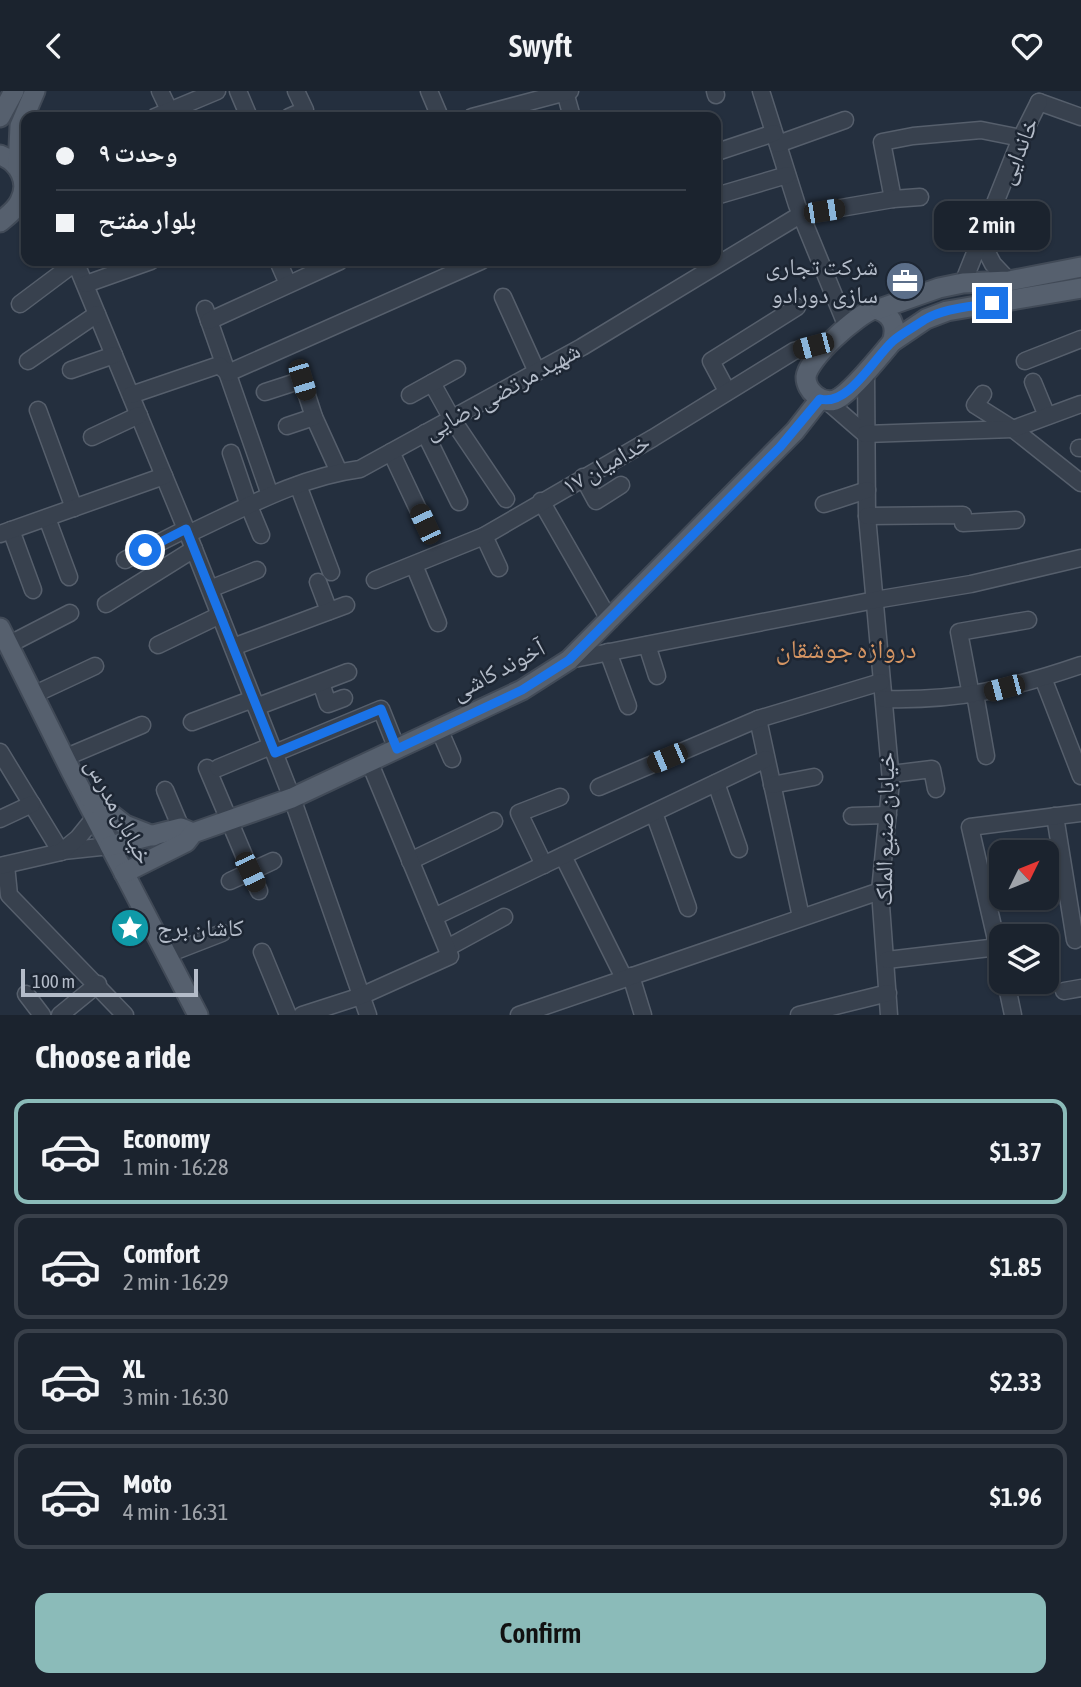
<!DOCTYPE html>
<meta charset="utf-8">
<style>
:root{--surface:#1b232e;--page:#242b36;--text:#f1f3f6;--muted:#a0a4aa;--line:#39404a;--accent:#8bbbb9}
body{margin:0;font-family:"Asap Condensed","Noto Naskh Arabic",sans-serif;background:var(--page);color:var(--text);height:100vh;display:flex;flex-direction:column;font-size:26px;white-space:nowrap}
*{box-sizing:border-box;margin:0}
p{font-size:23px;color:var(--muted)}
.icon{flex:none;width:38px;height:38px;fill:none;stroke:currentColor;stroke-width:2;stroke-linecap:round;stroke-linejoin:round}
.map{position:relative;height:924px;overflow:hidden}
.side{display:flex;flex-direction:column;background:var(--surface);flex:1}
.side>*{flex:none}
.hud{position:absolute;left:21px;top:21px;width:700px;height:154px;border-radius:14px;box-shadow:0 2px 5px #0004,0 0 0 2px var(--line);display:grid;align-content:center;height:154px;padding:0 35px;background:var(--surface)}
.needle{width:46px;rotate:47deg}
.buttons{position:absolute;left:989px;top:749px;display:grid;gap:14px}
.buttons a{display:grid;place-items:center;width:70px;height:70px;border-radius:14px;background:var(--surface);box-shadow:0 2px 5px #0004,0 0 0 2px var(--line);font-size:35px}
.scale{position:absolute;left:21px;bottom:18px;width:177px;box-sizing:border-box;padding-left:7px;border:4px solid #b4bcc9;border-top:0;font-size:19px;line-height:24px;white-space:nowrap;color:#b4bcc9;-webkit-text-stroke:5px #1d2633;paint-order:stroke}
.end{position:absolute;width:32px;height:32px;margin:-16px;border:9px solid #1a73e8;background:#fff;box-shadow:0 0 0 4px #fff}
.from{border-radius:50%}
.bubble{position:absolute;height:49px;border-radius:14px;background:var(--surface);box-shadow:0 2px 5px #0004,0 0 0 2px var(--line);font-size:23px;font-weight:600;line-height:49px;text-align:center}
.car{position:absolute;width:21px;height:42px;margin:-21px -10px;border-radius:9px;box-shadow:0 0 5px 2px #0007;background:linear-gradient(#222 24%,#8ab4d8 0 40%,#222 0 76%,#8ab4d8 0 86%,#222 0)}
.hud b{display:flex;align-items:center;gap:24px;height:66px;font-size:26px}
.hud b+b{border-top:2px solid var(--line)}
.hud i{width:18px;height:18px;background:var(--text)}
ul{padding:0;list-style:none}
li{display:flex;align-items:center;gap:21px;height:105px;margin:0 14px 10px;padding:0 21px;border:4px solid var(--line);border-radius:14px}
li div{flex:1}
li b{display:block;font-size:26px}
li em{font-style:normal;font-weight:600}
li.selected{border-color:var(--accent)}
li>.icon{width:63px;height:63px;stroke-width:1.5}
h2{padding:0 35px;font-size:32px;line-height:84px}
.cta{display:flex;gap:14px;margin-top:auto;padding:14px 35px}
.cta a{flex:1;height:80px;border-radius:14px;background:var(--accent);color:#111;font-size:28px;font-weight:600;line-height:80px;text-align:center}
header{display:flex;justify-content:space-between;align-items:center;height:91px;padding:0 35px;background:var(--surface);font-size:32px;font-weight:600}
.map>svg:first-child{display:block}
</style>
<header><svg class="icon" aria-label="back" viewBox="0 0 24 24"><path d="M15 5l-7 7 7 7"/></svg>Swyft<svg class="icon" aria-label="heart" viewBox="0 0 24 24"><path d="M12 20l-8-8c-3-5 5-10 8-4 3-6 11-1 8 4z"/></svg></header>
<div class="map">
<svg width="1081" height="924" viewBox="0 0 1081 924">
<rect width="100%" height="100%" fill="#242f3e"/>
<g fill="none" stroke-linecap="round" stroke-linejoin="round">
<g stroke="#565f6c" stroke-width="19">
<g id="minor">
<polyline points="160,0 170,21"/>
<polyline points="238,0 249,26"/>
<polyline points="429,0 440,26"/>
<polyline points="715,0 716,4"/>
<polyline points="761,0 797,114 847,236"/>
<polyline points="565,1 572,26"/>
<polyline points="1039,11 1081,26"/>
<polyline points="155,26 217,0"/>
<polyline points="289,26 305,19 296,0"/>
<polyline points="472,26 570,0"/>
<polyline points="778,53 845,29"/>
<polyline points="717,61 774,42"/>
<polyline points="716,105 787,84"/>
<polyline points="893,108 882,51 913,45 981,39 1021,47"/>
<polyline points="981,150 993,173 1009,190"/>
<polyline points="75,170 188,443 292,707 368,924"/>
<polyline points="278,170 288,193"/>
<polyline points="963,192 1021,47 1039,11"/>
<polyline points="86,193 151,170"/>
<polyline points="503,206 537,281"/>
<polyline points="20,213 76,171"/>
<polyline points="205,218 270,404"/>
<polyline points="209,230 340,170"/>
<polyline points="28,270 97,223"/>
<polyline points="1025,270 1081,248"/>
<polyline points="71,279 114,264"/>
<polyline points="866,281 867,425 891,690 880,800 889,924"/>
<polyline points="1033,291 1047,325"/>
<polyline points="432,292 452,328 506,408"/>
<polyline points="727,300 711,270 797,216"/>
<polyline points="265,301 302,289 314,326 339,381"/>
<polyline points="983,303 975,314 1013,338 1081,392"/>
<polyline points="131,304 219,274 228,282 481,170"/>
<polyline points="410,304 457,278"/>
<polyline points="827,310 865,343"/>
<polyline points="38,319 74,417"/>
<polyline points="287,335 314,326"/>
<polyline points="425,342 459,411"/>
<polyline points="865,343 1013,338 1081,313"/>
<polyline points="92,346 139,324"/>
<polyline points="1079,357 1081,357"/>
<polyline points="391,361 425,433"/>
<polyline points="231,362 249,415 261,444"/>
<polyline points="583,386 596,410 621,394"/>
<polyline points="298,394 331,481"/>
<polyline points="541,410 610,530"/>
<polyline points="824,413 867,399"/>
<polyline points="867,425 963,424 963,432 1016,429"/>
<polyline points="47,427 69,486"/>
<polyline points="11,439 33,499"/>
<polyline points="0,443 164,385"/>
<path d="M188 443C244 417 299 386 360 378L582 256 800 124 893 108 920 106"/>
<polyline points="484,445 499,477"/>
<polyline points="125,469 186,438"/>
<polyline points="414,474 438,532"/>
<polyline points="375,489 484,445 653,347 794,260 832,250"/>
<polyline points="318,491 329,520"/>
<polyline points="210,498 257,479"/>
<polyline points="106,513 194,458"/>
<polyline points="8,554 70,522"/>
<polyline points="158,554 220,524"/>
<polyline points="647,554 657,585"/>
<polyline points="233,556 346,514"/>
<polyline points="608,561 628,615"/>
<polyline points="569,569 875,509 971,493 1081,467"/>
<polyline points="1043,587 1081,685"/>
<polyline points="321,592 328,613 344,607"/>
<polyline points="975,603 986,665"/>
<polyline points="33,604 95,575"/>
<polyline points="971,604 959,541 1028,529"/>
<path d="M884 608C958 610 1011 598 1081 574"/>
<polyline points="256,616 348,581"/>
<polyline points="758,628 801,826"/>
<polyline points="192,631 253,608"/>
<polyline points="439,638 452,668"/>
<polyline points="0,661 61,761"/>
<polyline points="275,662 381,618 397,658"/>
<polyline points="64,667 142,634"/>
<polyline points="207,677 259,800"/>
<polyline points="218,677 271,655"/>
<polyline points="891,683 932,678 936,698"/>
<polyline points="716,692 739,758"/>
<polyline points="772,694 814,686"/>
<polyline points="599,696 758,628 881,591"/>
<polyline points="165,699 181,737"/>
<polyline points="654,722 688,817"/>
<polyline points="852,725 888,724"/>
<polyline points="1055,725 1075,849"/>
<polyline points="0,728 32,713"/>
<polyline points="63,760 110,755"/>
<polyline points="563,765 624,887"/>
<polyline points="410,770 494,730"/>
<polyline points="6,774 9,804 125,924"/>
<polyline points="544,774 519,722 560,706"/>
<polyline points="0,775 61,761 78,747 95,726"/>
<polyline points="230,790 273,770"/>
<polyline points="434,826 766,668"/>
<polyline points="447,857 504,826"/>
<polyline points="262,861 288,924"/>
<polyline points="168,863 222,842"/>
<polyline points="887,869 998,856"/>
<polyline points="1001,870 970,736 1081,722"/>
<polyline points="631,885 643,924"/>
<polyline points="1006,891 1013,924"/>
<polyline points="1064,900 1081,897"/>
<polyline points="26,903 42,924"/>
<polyline points="60,924 98,893"/>
<polyline points="302,924 361,905 450,865 369,670"/>
<polyline points="519,924 880,800"/>
<polyline points="799,924 888,902"/>
</g>
</g>
<g stroke="#414a57" stroke-width="23">
<g id="major">
<polyline points="0,26 14,0"/>
<path d="M0 64C19 71 30 91 20 110 16 119 7 125 0 131"/>
<polyline points="18,76 20,35 35,0"/>
<path d="M874 218C891 221 898 235 892 251 882 263 849 304 835 309 828 311 821 309 815 304 810 300 806 293 806 286 808 267 857 224 874 218Z"/>
<polyline points="879,218 939,197 963,192 1009,190 1081,176"/>
<polyline points="892,251 926,228 947,220 1081,197"/>
<polyline points="0,537 71,680 198,924"/>
<polyline points="89,706 125,734 153,745"/>
<polyline points="110,755 181,737 193,742"/>
<polyline points="124,782 186,751 193,742 292,707 522,599 569,569 795,340 820,308"/>
</g>
</g>
<use href="#minor" stroke="#38414e" stroke-width="16"/>
<use href="#major" stroke="#56606e" stroke-width="19"/>
</g>
<g fill="none" stroke-linecap="round" stroke-linejoin="round">
<path stroke="#1a73e8" stroke-width="9" d="M145 459 186 438 275 662 381 618 397 658 522 599 569 569 780 356 820 308C848 316 874 267 893 250 901 243 914 236 924 229 944 217 969 216 992 212"/>
</g>
<defs>
<g id="office-disc" transform="scale(2.0125)"><circle r="9.5" fill="#5c6f8a" stroke="#1d2633"/><path d="M-6-3h4V-5.5h4V-3h4V5H-6ZM-1-4.5V-3h2v-1.5ZM-6 0V1H6V0Z" fill="#fff"/></g>
<g id="sight-disc" transform="scale(2.0125)"><circle r="9.5" fill="#0f9aa8" stroke="#1d2633"/><path d="M0-6L1.8-2.2L6-1.7L2.9 1.2L3.7 5.4L0 3.3L-3.7 5.4L-2.9 1.2L-6-1.7L-1.8-2.2Z" fill="#fff"/></g>
</defs>
<g fill-rule="evenodd">
<use href="#office-disc" x="905" y="190"/>
<use href="#sight-disc" x="130" y="837"/>
</g>
<g text-anchor="middle" stroke-width="5" stroke-linejoin="round" paint-order="stroke">
<g font-size="24" fill="#b4bcc9" stroke="#1d2633">
<text transform="translate(1018 60) rotate(-67)" y="8">خاندایی</text>
<text transform="translate(502 300) rotate(-29)" y="8">شهید مرتضی رضایی</text>
<text transform="translate(606 373) rotate(-30)" y="8">خدامیان ۱۷</text>
<text transform="translate(498 579) rotate(-28)" y="8">آخوند کاشی</text>
<text transform="translate(119 720) rotate(62)" y="8">خیابان مدرس</text>
<text transform="translate(885 738) rotate(-89)" y="8">خیابان صنیع الملک</text>
</g>
<g font-size="24" fill="#b4bcc9" stroke="#1d2633" text-anchor="end">
<text x="878" y="184">شرکت تجاری<tspan x="878" dy="28">سازی دورادو</tspan></text>
<text x="157" y="845" text-anchor="start">کاشان برج</text>
</g>
<g font-size="26" fill="#d59563" stroke="#1d2633">
<text x="846" y="567">دروازه جوشقان</text>
</g>
</g>
</svg>
<div class="buttons">
<a><svg class="needle" viewBox="-14 -14 28 28"><path d="M0-13l5 13h-10z" fill="#e53935"/><path d="M0 13l5-13h-10z" fill="#a0a4aa"/></svg></a>
<a><svg class="icon" aria-label="layers" viewBox="0 0 24 24"><path d="M12 4l9 5-9 5-9-5zM3 14l9 5 9-5"/></svg></a>
</div>
<div class="scale">100 m</div>
<i class="end from" style="left:145px;top:459px"></i>
<i class="end" style="left:992px;top:212px"></i>
<div class="bubble" style="left:934px;top:110px;width:116px">2 min</div>
<i class="car" style="left:824px;top:120px;rotate:81deg"></i>
<i class="car" style="left:813px;top:255px;rotate:255deg"></i>
<i class="car" style="left:302px;top:289px;rotate:163deg"></i>
<i class="car" style="left:425px;top:433px;rotate:335deg"></i>
<i class="car" style="left:1004px;top:597px;rotate:255deg"></i>
<i class="car" style="left:667px;top:667px;rotate:247deg"></i>
<i class="car" style="left:250px;top:781px;rotate:155deg"></i>
<div class="hud">
<b><i class="from"></i>وحدت ۹</b>
<b><i></i>بلوار مفتح</b>
</div>
</div>
<section class="side">
<h2>Choose a ride</h2>
<ul>
<li class="selected"><svg class="icon" aria-label="car" viewBox="0 0 24 24"><path d="M5 17H2v-5l4-1 3-4h7l3 4 3 1v5h-3M9 17h6M6 11h13"/><circle cx="7" cy="17" r="2"/><circle cx="17" cy="17" r="2"/></svg><div><b>Economy</b><p>1 min · 16:28</p></div><em>$1.37</em></li>
<li><svg class="icon" aria-label="car" viewBox="0 0 24 24"><path d="M5 17H2v-5l4-1 3-4h7l3 4 3 1v5h-3M9 17h6M6 11h13"/><circle cx="7" cy="17" r="2"/><circle cx="17" cy="17" r="2"/></svg><div><b>Comfort</b><p>2 min · 16:29</p></div><em>$1.85</em></li>
<li><svg class="icon" aria-label="car" viewBox="0 0 24 24"><path d="M5 17H2v-5l4-1 3-4h7l3 4 3 1v5h-3M9 17h6M6 11h13"/><circle cx="7" cy="17" r="2"/><circle cx="17" cy="17" r="2"/></svg><div><b>XL</b><p>3 min · 16:30</p></div><em>$2.33</em></li>
<li><svg class="icon" aria-label="car" viewBox="0 0 24 24"><path d="M5 17H2v-5l4-1 3-4h7l3 4 3 1v5h-3M9 17h6M6 11h13"/><circle cx="7" cy="17" r="2"/><circle cx="17" cy="17" r="2"/></svg><div><b>Moto</b><p>4 min · 16:31</p></div><em>$1.96</em></li>
</ul>
<div class="cta"><a>Confirm</a></div>
</section>
